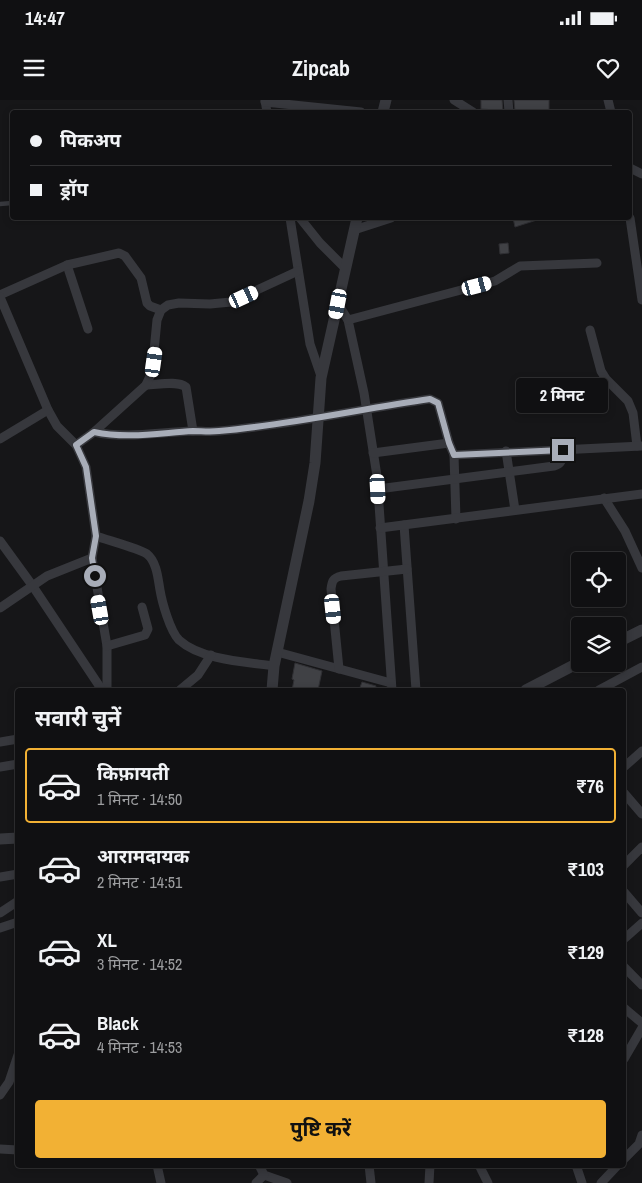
<!DOCTYPE html>
<html lang="hi">
<meta charset="utf-8">
<style>
:root{--surface:#101012;--page:#1e1e20;--text:#f1f3f6;--muted:#9c9d9f;--line:#303032;--accent:#f2b134}
body{margin:0;font-family:"Archivo Narrow","Noto Sans Devanagari",sans-serif;background:var(--page);color:var(--text);height:100vh;display:flex;flex-direction:column;font-size:19px;white-space:nowrap}
*{box-sizing:border-box;margin:0}
p{font-size:16px;color:var(--muted)}
.icon{flex:none;width:28px;height:28px;fill:none;stroke:currentColor;stroke-width:2;stroke-linecap:round;stroke-linejoin:round}
.map{position:relative;flex:1;overflow:hidden}
.sheet{position:absolute;left:15px;top:588px;width:611px;height:480px;display:flex;flex-direction:column;background:var(--surface);border-radius:5px;box-shadow:0 2px 8px #0003,0 0 0 1px var(--line)}
.sheet>*{flex:none}
.banner{position:absolute;left:10px;top:10px;width:622px;height:110px;border-radius:5px;box-shadow:0 2px 8px #0003,0 0 0 1px var(--line);display:grid;align-content:center;height:110px;padding:0 20px;background:var(--surface)}
.controls{position:absolute;left:571px;top:452px;display:grid;gap:10px}
.controls a{display:grid;place-items:center;width:55px;height:55px;border-radius:5px;background:var(--surface);box-shadow:0 2px 8px #0003,0 0 0 1px var(--line);font-size:25px}
.end{position:absolute;width:22px;height:22px;margin:-11px;border:6px solid #a8adb8;background:#111;box-shadow:0 0 0 2px #111}
.from{border-radius:50%}
.bubble{position:absolute;height:35px;border-radius:5px;background:var(--surface);box-shadow:0 2px 8px #0003,0 0 0 1px var(--line);font-size:16px;font-weight:700;line-height:35px;text-align:center}
.car{position:absolute;width:15px;height:30px;margin:-15px -8px;border-radius:6px;box-shadow:0 0 4px 1px #0007;background:linear-gradient(#fff 24%,#345 0 40%,#fff 0 76%,#345 0 86%,#fff 0)}
.banner b{display:flex;align-items:center;gap:18px;height:48px;font-size:19px}
.banner b+b{border-top:1px solid var(--line)}
.banner i{width:12px;height:12px;background:var(--text)}
ul{padding:0;list-style:none}
li{display:flex;align-items:center;gap:15px;height:75px;margin:0 10px 8px;padding:0 10px;border:2px solid transparent;border-radius:5px}
li div{flex:1}
li b{display:block;font-size:19px}
li em{font-style:normal;font-weight:700}
li.on{border-color:var(--accent)}
li>.icon{width:45px;height:45px;stroke-width:1.5}
h2{padding:0 20px;font-size:22px;line-height:60px}
.button{display:flex;gap:10px;margin-top:auto;padding:10px 20px}
.button a{flex:1;height:58px;border-radius:5px;background:var(--accent);color:#111;font-size:20px;font-weight:700;line-height:58px;text-align:center}
.status{display:flex;justify-content:space-between;align-items:center;height:35px;padding:0 25px;background:var(--surface);direction:ltr}
.status svg{height:14px;fill:currentColor}
header{display:flex;justify-content:space-between;align-items:center;height:65px;padding:0 20px;background:var(--surface);font-size:22px;font-weight:700}
.map>svg:first-child{display:block}
</style>
<div class="status"><b>14:47</b><svg viewBox="0 0 49 12"><path d="M0 12V9h3v3zM5 12V6h3v6zM10 12V3h3v9zM15 12V0h3v12zM26 1h20v11H26zM47 4h2v5h-2z"/></svg></div>
<header><svg class="icon" aria-label="menu" viewBox="0 0 24 24"><path d="M4 6h16M4 12h16M4 18h16"/></svg>Zipcab<svg class="icon" aria-label="heart" viewBox="0 0 24 24"><path d="M12 20l-8-8c-3-5 5-10 8-4 3-6 11-1 8 4z"/></svg></header>
<div class="map">
<svg width="642" height="1083" viewBox="0 0 642 1083">
<rect width="100%" height="100%" fill="#161618"/>
<g fill="#404145" stroke="#303034">
<polygon points="481,0 502,0 503,12 496,12 496,10 481,9"/>
<polygon points="514,0 549,0 549,10 515,12"/>
<polygon points="513,118 540,118 540,119 515,127"/>
<polygon points="508,143 509,153 500,154 499,144"/>
<polygon points="295,563 322,571 318,590 292,590 294,580 292,579"/>
<polygon points="362,582 376,586 375,590 359,590"/>
</g>
<g fill="none" stroke-linecap="round" stroke-linejoin="round">
<polyline stroke="#37383d" stroke-width="4.5" points="0,104 12,103"/>
<g stroke="#37383d" stroke-width="9">
<polyline points="265,0 267,12"/>
<polyline points="454,0 473,12"/>
<polyline points="508,0 509,12"/>
<polyline points="608,0 611,12"/>
<polyline points="265,2 361,12"/>
<polyline points="630,68 642,74"/>
<polyline points="290,118 310,244 321,276"/>
<polyline points="300,118 320,143 345,168"/>
<polyline points="630,118 642,200"/>
<polyline points="354,130 391,118"/>
<polyline points="67,165 88,229"/>
<polyline points="0,195 67,165 119,153 125,156 141,178 147,203 150,206 161,210"/>
<polyline points="0,197 48,310 57,326 76,345 86,367 96,436 92,458 107,546 107,590"/>
<polyline points="338,204 348,220 364,293 377,376 392,590"/>
<polyline points="348,220 495,181 520,166 597,163"/>
<polyline points="590,230 601,271 606,279 628,301 633,313 637,346"/>
<path d="M146 285C157 285 177 280 186 287L193 331"/>
<path d="M94 332C127 339 159 332 193 331 202 331 210 332 219 331 290 325 360 309 430 299L438 303 449 343 454 355 456 419"/>
<polyline points="0,339 48,310"/>
<polyline points="76,345 94,332 146,285 152,272 157,220 161,210 168,205 179,203 210,204 231,202 298,171"/>
<polyline points="506,351 515,410"/>
<polyline points="373,353 449,343"/>
<polyline points="454,355 642,346"/>
<path d="M378 389 554 366C563 364 562 358 563 350"/>
<polyline points="604,398 625,431 642,468"/>
<polyline points="404,425 416,590"/>
<polyline points="380,428 642,394"/>
<path d="M96 436C107 440 140 449 147 454 157 462 158 479 160 490 162 502 170 531 179 540 201 560 246 562 274 566"/>
<polyline points="0,441 32,485 102,590"/>
<polyline points="0,508 47,476 92,458"/>
<polyline points="107,546 145,535 148,529 142,507"/>
<polyline points="277,552 391,583"/>
<path d="M339 569 331 489C332 481 333 478 341 476L407 469"/>
<polyline points="180,590 198,575 211,555"/>
<polyline points="599,590 642,567"/>
<polyline points="0,642 18,639"/>
<polyline points="0,667 18,664"/>
<polyline points="624,667 642,651"/>
<polyline points="624,693 642,714"/>
<polyline points="624,765 642,747"/>
<polyline points="0,777 18,774"/>
<polyline points="624,792 642,813"/>
<polyline points="0,813 18,801"/>
<polyline points="0,828 18,822"/>
<polyline points="624,839 642,823"/>
<polyline points="624,867 642,885"/>
<polyline points="624,908 642,923"/>
<polyline points="624,959 642,928"/>
<polyline points="0,995 9,982 18,955"/>
<polyline points="0,1049 18,1050"/>
<polyline points="624,1059 639,1044 642,1035"/>
<polyline points="157,1065 161,1083"/>
<polyline points="259,1065 264,1075 287,1083"/>
<polyline points="369,1065 371,1083"/>
<polyline points="479,1065 488,1083"/>
<polyline points="576,1065 582,1083"/>
<polyline points="256,1083 264,1075"/>
<polyline points="429,1083 430,1065"/>
<polyline points="601,1083 618,1065"/>
</g>
<g stroke="#37383d" stroke-width="11">
<polyline points="383,12 386,0"/>
<polyline points="618,542 642,530"/>
<polyline points="272,590 274,566 309,401 315,363 321,278 357,118"/>
<polyline points="526,590 580,562"/>
<polyline points="0,739 18,738"/>
</g>
</g>
<g fill="none" stroke-linecap="round" stroke-linejoin="round">
<path stroke="#a8adb8" stroke-width="6" d="M95 476 92 458 96 436 86 367 76 345 94 332C127 339 159 333 193 331 201 331 210 332 219 331 290 325 360 309 430 299L438 303 449 343 454 355 563 350"/>
</g>
</svg>
<div class="controls">
<a><svg class="icon" aria-label="locate" viewBox="0 0 24 24"><circle cx="12" cy="12" r="6"/><path d="M12 2v4M12 18v4M2 12h4M18 12h4"/></svg></a>
<a><svg class="icon" aria-label="layers" viewBox="0 0 24 24"><path d="M12 4l9 5-9 5-9-5zM3 14l9 5 9-5"/></svg></a>
</div>
<i class="end from" style="left:95px;top:476px"></i>
<i class="end" style="left:563px;top:350px"></i>
<div class="bubble" style="left:516px;top:278px;width:92px">2 मिनट</div>
<i class="car" style="left:477px;top:186px;rotate:75deg"></i>
<i class="car" style="left:244px;top:197px;rotate:65deg"></i>
<i class="car" style="left:338px;top:204px;rotate:191deg"></i>
<i class="car" style="left:154px;top:262px;rotate:8deg"></i>
<i class="car" style="left:378px;top:389px;rotate:177deg"></i>
<i class="car" style="left:333px;top:509px;rotate:174deg"></i>
<i class="car" style="left:100px;top:510px;rotate:350deg"></i>
<div class="banner">
<b><i class="from"></i>पिकअप</b>
<b><i></i>ड्रॉप</b>
</div>
<section class="sheet">
<h2>सवारी चुनें</h2>
<ul>
<li class="on"><svg class="icon" aria-label="car" viewBox="0 0 24 24"><path d="M5 17H2v-5l4-1 3-4h7l3 4 3 1v5h-3M9 17h6M6 11h13"/><circle cx="7" cy="17" r="2"/><circle cx="17" cy="17" r="2"/></svg><div><b>किफ़ायती</b><p>1 मिनट · 14:50</p></div><em>₹76</em></li>
<li><svg class="icon" aria-label="car" viewBox="0 0 24 24"><path d="M5 17H2v-5l4-1 3-4h7l3 4 3 1v5h-3M9 17h6M6 11h13"/><circle cx="7" cy="17" r="2"/><circle cx="17" cy="17" r="2"/></svg><div><b>आरामदायक</b><p>2 मिनट · 14:51</p></div><em>₹103</em></li>
<li><svg class="icon" aria-label="car" viewBox="0 0 24 24"><path d="M5 17H2v-5l4-1 3-4h7l3 4 3 1v5h-3M9 17h6M6 11h13"/><circle cx="7" cy="17" r="2"/><circle cx="17" cy="17" r="2"/></svg><div><b>XL</b><p>3 मिनट · 14:52</p></div><em>₹129</em></li>
<li><svg class="icon" aria-label="car" viewBox="0 0 24 24"><path d="M5 17H2v-5l4-1 3-4h7l3 4 3 1v5h-3M9 17h6M6 11h13"/><circle cx="7" cy="17" r="2"/><circle cx="17" cy="17" r="2"/></svg><div><b>Black</b><p>4 मिनट · 14:53</p></div><em>₹128</em></li>
</ul>
<div class="button"><a>पुष्टि करें</a></div>
</section>
</div>
